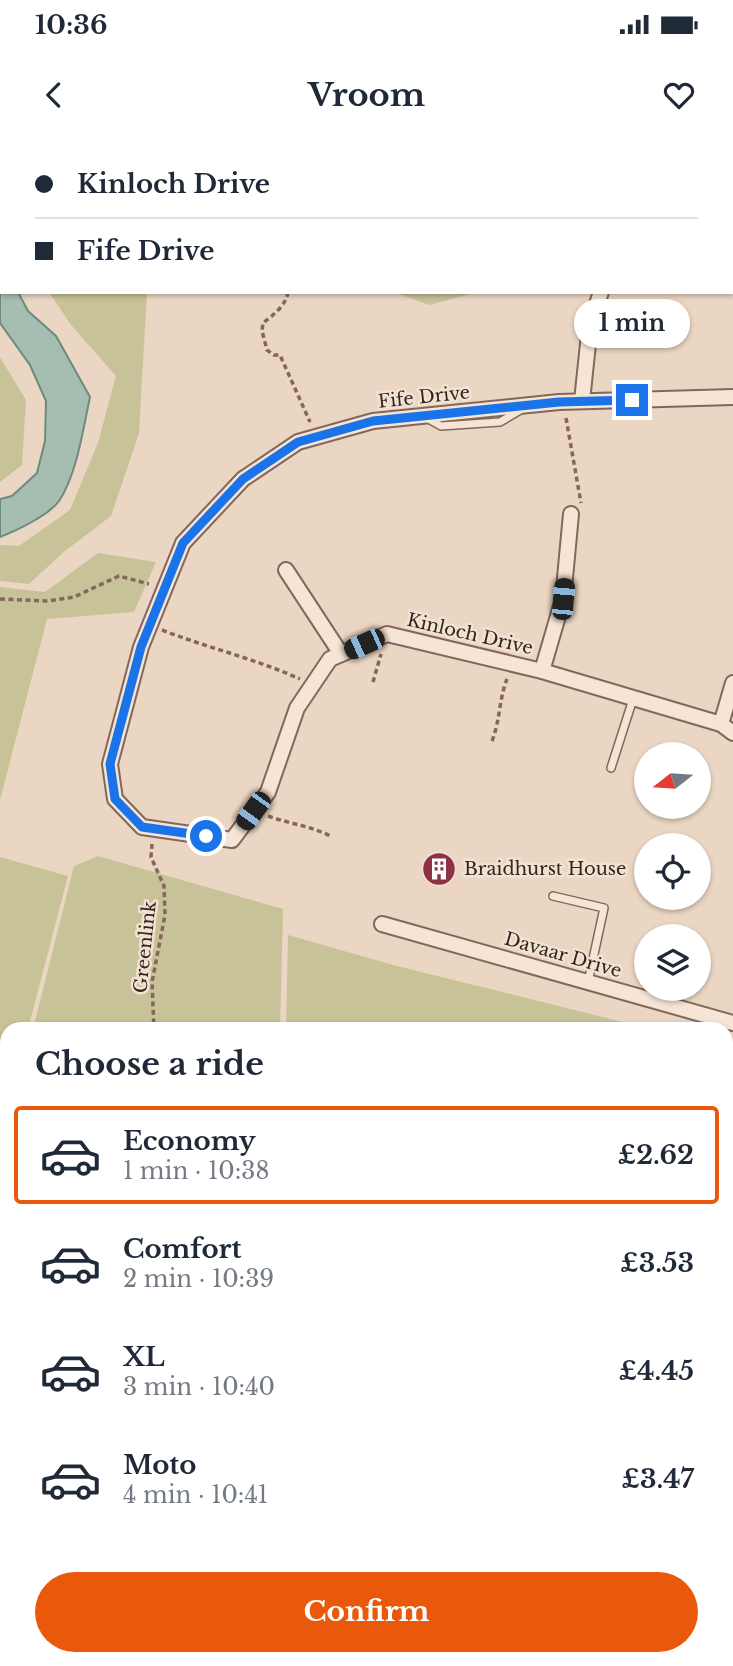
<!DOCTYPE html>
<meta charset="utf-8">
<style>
:root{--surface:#fff;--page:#f2f2f3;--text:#1f2937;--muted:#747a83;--line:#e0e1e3;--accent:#ea580c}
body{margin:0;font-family:"Libre Baskerville",serif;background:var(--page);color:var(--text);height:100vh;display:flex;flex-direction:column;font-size:26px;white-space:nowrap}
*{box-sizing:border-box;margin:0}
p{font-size:23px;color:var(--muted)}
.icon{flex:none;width:38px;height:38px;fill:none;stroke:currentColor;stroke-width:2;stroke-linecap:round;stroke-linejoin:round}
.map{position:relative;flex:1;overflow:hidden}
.drawer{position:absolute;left:0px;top:882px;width:733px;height:644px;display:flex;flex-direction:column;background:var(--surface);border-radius:21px 21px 0 0;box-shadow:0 2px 5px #0004}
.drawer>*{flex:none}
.top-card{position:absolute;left:0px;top:0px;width:733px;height:154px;box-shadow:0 2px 5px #0004;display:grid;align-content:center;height:154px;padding:0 35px;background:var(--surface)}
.needle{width:46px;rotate:253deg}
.fabs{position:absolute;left:634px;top:602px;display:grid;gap:14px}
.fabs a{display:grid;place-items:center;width:77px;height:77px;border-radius:50%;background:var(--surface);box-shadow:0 2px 5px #0004;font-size:35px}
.end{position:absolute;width:32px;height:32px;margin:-16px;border:9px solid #1a73e8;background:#fff;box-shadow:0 0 0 4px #fff}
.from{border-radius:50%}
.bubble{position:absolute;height:49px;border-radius:24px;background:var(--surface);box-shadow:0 2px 5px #0004;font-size:23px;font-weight:700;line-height:49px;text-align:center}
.car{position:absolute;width:21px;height:42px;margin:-21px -10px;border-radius:9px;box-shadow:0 0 5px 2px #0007;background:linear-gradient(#222 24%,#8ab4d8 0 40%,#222 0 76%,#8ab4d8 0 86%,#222 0)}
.top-card b{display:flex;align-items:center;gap:24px;height:66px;font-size:26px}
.top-card b+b{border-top:2px solid var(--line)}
.top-card i{width:18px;height:18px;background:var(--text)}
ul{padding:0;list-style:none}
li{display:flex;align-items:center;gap:21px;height:98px;margin:0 14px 10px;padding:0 21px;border:4px solid transparent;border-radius:7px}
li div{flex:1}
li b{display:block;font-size:26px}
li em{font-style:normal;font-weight:700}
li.on{border-color:var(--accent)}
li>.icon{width:63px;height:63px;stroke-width:1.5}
h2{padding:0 35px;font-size:32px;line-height:84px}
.button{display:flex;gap:14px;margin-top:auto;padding:14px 35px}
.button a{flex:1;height:80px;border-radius:42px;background:var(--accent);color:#fff;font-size:28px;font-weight:700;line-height:80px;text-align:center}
.status{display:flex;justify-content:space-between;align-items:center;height:49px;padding:0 35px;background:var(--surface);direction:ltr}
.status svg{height:19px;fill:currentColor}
header{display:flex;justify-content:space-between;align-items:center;height:91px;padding:0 35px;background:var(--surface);font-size:32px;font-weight:700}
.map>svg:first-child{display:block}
</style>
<div class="status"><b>10:36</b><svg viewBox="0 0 49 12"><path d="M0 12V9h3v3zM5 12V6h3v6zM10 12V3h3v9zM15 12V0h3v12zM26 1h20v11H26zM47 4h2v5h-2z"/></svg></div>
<header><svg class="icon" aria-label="back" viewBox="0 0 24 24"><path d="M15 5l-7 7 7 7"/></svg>Vroom<svg class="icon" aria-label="heart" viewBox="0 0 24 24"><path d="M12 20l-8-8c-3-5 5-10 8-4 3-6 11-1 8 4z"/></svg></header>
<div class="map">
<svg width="733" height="1526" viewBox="0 0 733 1526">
<rect width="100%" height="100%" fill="#ead6c3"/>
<g fill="#c8c298">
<polygon points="0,0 634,0 2,2 2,86"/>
<polygon points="49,152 147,152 139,293 111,376 65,411 29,444 0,441 0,405 19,406 70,370 98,303 116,236 71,185"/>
<polygon points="394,152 478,152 429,165"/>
<polygon points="0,217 26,260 22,325 0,342"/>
<polygon points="98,413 156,422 134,472 47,479 0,660 0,447 45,452"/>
<polygon points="98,716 283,769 280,889 33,889 74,726"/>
<polygon points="0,717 68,736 28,889 7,889 7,972 0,999"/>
<polygon points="288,795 393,825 651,889 286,889"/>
<polygon points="726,904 733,904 733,1317 726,1325"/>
<polygon points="0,1061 7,1063 7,1519 569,1519 563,1526 0,1526"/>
<polygon points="733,1394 733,1526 626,1526 631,1519 726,1519 726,1402"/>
</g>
<path fill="#a5beb1" stroke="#6d8b7c" stroke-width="2" d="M0 124 2 152H18L28 171 56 196 90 257C83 289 77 334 59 361 49 375 16 391 0 397V359L12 356 37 333 45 301 46 261 30 225 0 183Z"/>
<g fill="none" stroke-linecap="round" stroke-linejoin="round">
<polyline stroke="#6d8b7c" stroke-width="5" points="571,0 571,2"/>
<g stroke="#83675b" stroke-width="10">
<g id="service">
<polyline points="425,277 441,286 500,282 522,269"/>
<polyline points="611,628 633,559"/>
<polyline points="553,756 604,768 588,842"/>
</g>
</g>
<g stroke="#83675b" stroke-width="18">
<g id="minor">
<polyline points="665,2 666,0"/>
<polyline points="733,257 559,262 373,281 298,302 243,339 183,403 141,507 110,624 115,659 142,687 232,700 268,652 297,568 330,519 387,494 542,531 721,584 733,593"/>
<polyline points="582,261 590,185 601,152"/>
<polyline points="286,430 341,514"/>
<polyline points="542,531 563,459 571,374"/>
<polyline points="721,584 733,543"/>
<polyline points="382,784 733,883"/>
</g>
</g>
<g stroke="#51372f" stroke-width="26">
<g id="primary">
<polyline points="726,1367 733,1359"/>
<polyline points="595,1526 600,1519"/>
</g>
</g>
<g stroke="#83675b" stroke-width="3.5" stroke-dasharray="5 3.5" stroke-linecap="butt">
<polyline points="70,0 71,2"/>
<polyline points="732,125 733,125"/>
<path d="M288 152C286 166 273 175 263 183L262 191 267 210 274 215H280L310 282"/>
<polyline points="566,278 581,363"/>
<polyline points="0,459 47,461 74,457 119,436 149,444"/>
<path d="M162 490C208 508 256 519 300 539"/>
<polyline points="373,542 381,514"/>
<path d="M492 601C500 581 499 559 507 539"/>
<path d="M268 676C290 684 312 686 332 697"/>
<polyline points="152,704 151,717 164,746 165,775 152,842 154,889"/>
<polyline points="726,1216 733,1216"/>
<polyline points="0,1348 7,1351"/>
<polyline points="0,1494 7,1498"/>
<polyline points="47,1519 60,1526"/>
<polyline points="333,1519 335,1526"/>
</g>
<use href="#service" stroke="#f6e5d5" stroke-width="7"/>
<use href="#minor" stroke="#f6e5d5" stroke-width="14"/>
<use href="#primary" stroke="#ebc19d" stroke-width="23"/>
</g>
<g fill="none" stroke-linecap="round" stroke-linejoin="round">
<polyline stroke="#1a73e8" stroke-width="9" points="206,696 142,687 115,659 110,624 141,507 183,403 243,339 298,302 373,281 559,262 632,260"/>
</g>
<defs>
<g id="building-disc" transform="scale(1.75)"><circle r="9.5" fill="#8e3046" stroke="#f2e2d2"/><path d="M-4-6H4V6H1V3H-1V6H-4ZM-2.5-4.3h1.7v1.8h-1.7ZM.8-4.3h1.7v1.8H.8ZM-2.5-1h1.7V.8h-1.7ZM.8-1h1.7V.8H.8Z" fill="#fff"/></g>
</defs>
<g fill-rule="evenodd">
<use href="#building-disc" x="439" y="729"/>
</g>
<g text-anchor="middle" stroke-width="5" stroke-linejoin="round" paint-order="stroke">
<g font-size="18" fill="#34241e" stroke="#f2e2d2">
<text transform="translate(424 257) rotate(-6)" y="6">Fife Drive</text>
<text transform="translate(470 494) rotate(13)" y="6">Kinloch Drive</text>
<text transform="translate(145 807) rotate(-84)" y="6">Greenlink</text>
<text transform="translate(563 815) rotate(16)" y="6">Davaar Drive</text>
</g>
<g font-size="18" fill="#34241e" stroke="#f2e2d2" text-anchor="start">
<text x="464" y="735">Braidhurst House</text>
</g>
</g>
</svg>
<div class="fabs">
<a><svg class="needle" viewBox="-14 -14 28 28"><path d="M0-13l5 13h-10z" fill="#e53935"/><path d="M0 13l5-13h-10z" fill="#747a83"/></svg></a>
<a><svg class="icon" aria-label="locate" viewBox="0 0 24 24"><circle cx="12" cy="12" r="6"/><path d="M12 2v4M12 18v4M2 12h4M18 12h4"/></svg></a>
<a><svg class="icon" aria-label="layers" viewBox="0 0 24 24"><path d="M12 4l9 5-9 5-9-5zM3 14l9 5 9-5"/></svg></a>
</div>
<i class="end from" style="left:206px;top:696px"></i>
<i class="end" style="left:632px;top:260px"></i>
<div class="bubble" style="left:574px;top:159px;width:116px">1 min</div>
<i class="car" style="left:563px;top:459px;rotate:5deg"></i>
<i class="car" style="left:364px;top:504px;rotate:246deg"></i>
<i class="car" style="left:253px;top:671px;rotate:216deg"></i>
<div class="top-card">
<b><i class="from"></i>Kinloch Drive</b>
<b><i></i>Fife Drive</b>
</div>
<section class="drawer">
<h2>Choose a ride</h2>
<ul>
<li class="on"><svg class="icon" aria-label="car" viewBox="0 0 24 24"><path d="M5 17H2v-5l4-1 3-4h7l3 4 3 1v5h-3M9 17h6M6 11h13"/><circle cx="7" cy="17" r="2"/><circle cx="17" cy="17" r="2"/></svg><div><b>Economy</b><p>1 min · 10:38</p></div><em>£2.62</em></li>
<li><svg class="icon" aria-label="car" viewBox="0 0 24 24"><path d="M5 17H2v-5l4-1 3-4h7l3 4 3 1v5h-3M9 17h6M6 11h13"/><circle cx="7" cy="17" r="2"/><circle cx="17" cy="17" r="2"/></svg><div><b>Comfort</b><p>2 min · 10:39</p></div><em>£3.53</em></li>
<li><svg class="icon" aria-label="car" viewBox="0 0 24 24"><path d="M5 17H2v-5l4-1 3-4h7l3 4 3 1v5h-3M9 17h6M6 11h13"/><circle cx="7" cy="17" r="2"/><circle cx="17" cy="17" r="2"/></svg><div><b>XL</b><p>3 min · 10:40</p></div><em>£4.45</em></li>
<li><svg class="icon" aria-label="car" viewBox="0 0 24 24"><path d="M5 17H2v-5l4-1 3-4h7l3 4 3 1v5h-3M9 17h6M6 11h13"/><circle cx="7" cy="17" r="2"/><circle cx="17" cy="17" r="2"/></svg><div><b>Moto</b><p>4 min · 10:41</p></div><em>£3.47</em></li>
</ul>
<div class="button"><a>Confirm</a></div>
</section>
</div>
